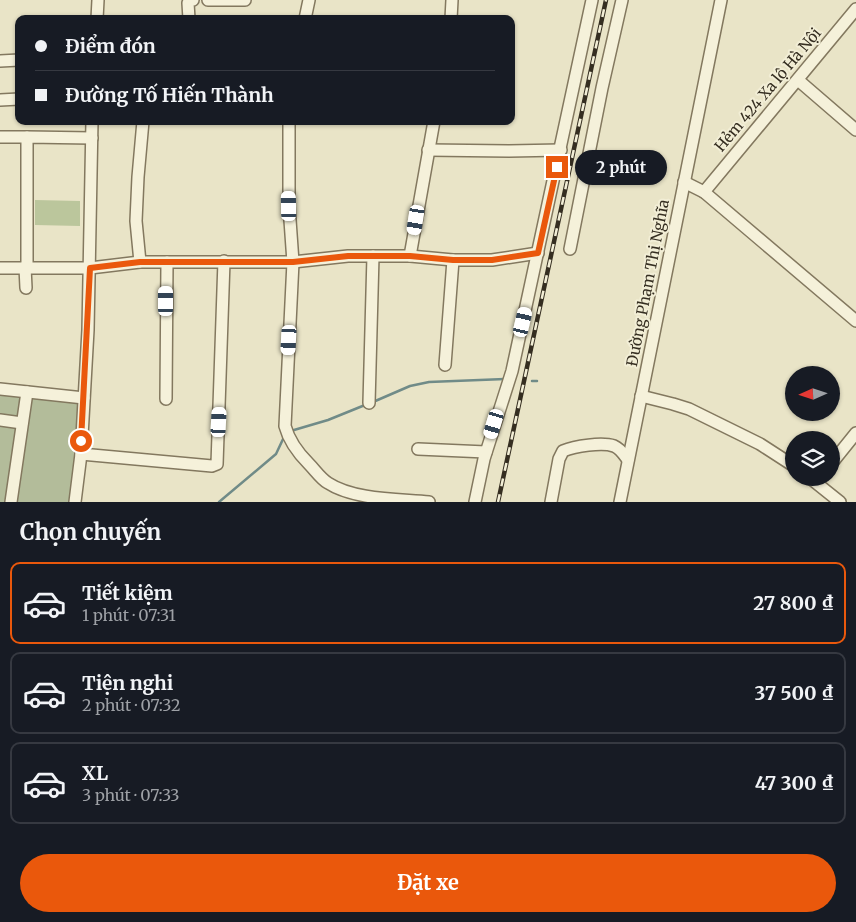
<!DOCTYPE html>
<html lang="vi">
<meta charset="utf-8">
<style>
:root{--surface:#171b24;--page:#20242c;--text:#f1f3f6;--muted:#9ea1a6;--line:#363941;--accent:#ea580c}
body{margin:0;font-family:Merriweather,serif;background:var(--page);color:var(--text);height:100vh;display:flex;flex-direction:column;font-size:19px;white-space:nowrap}
*{box-sizing:border-box;margin:0}
p{font-size:16px;color:var(--muted)}
.icon{flex:none;width:28px;height:28px;fill:none;stroke:currentColor;stroke-width:2;stroke-linecap:round;stroke-linejoin:round}
.map{position:relative;height:502px;overflow:hidden}
.sheet{display:flex;flex-direction:column;background:var(--surface);flex:1}
.sheet>*{flex:none}
.guide{position:absolute;left:15px;top:15px;width:500px;height:110px;border-radius:10px;box-shadow:0 1px 4px #0004;display:grid;align-content:center;height:110px;padding:0 20px;background:var(--surface)}
.needle{width:32px;rotate:267deg}
.buttons{position:absolute;left:785px;top:366px;display:grid;gap:10px}
.buttons a{display:grid;place-items:center;width:55px;height:55px;border-radius:50%;background:var(--surface);box-shadow:0 1px 4px #0004;font-size:25px}
.end{position:absolute;width:22px;height:22px;margin:-11px;border:6px solid #ea580c;background:#fff;box-shadow:0 0 0 2px #fff}
.from{border-radius:50%}
.bubble{position:absolute;height:35px;border-radius:18px;background:var(--surface);box-shadow:0 1px 4px #0004;font-size:16px;font-weight:700;line-height:35px;text-align:center}
.car{position:absolute;width:15px;height:30px;margin:-15px -8px;border-radius:6px;box-shadow:0 0 4px 1px #0007;background:linear-gradient(#fff 24%,#345 0 40%,#fff 0 76%,#345 0 86%,#fff 0)}
.guide b{display:flex;align-items:center;gap:18px;height:48px;font-size:19px}
.guide b+b{border-top:1px solid var(--line)}
.guide i{width:12px;height:12px;background:var(--text)}
ul{padding:0;list-style:none}
li{display:flex;align-items:center;gap:15px;height:82px;margin:0 10px 8px;padding:0 10px;border:2px solid var(--line);border-radius:10px}
li div{flex:1}
li b{display:block;font-size:19px}
li em{font-style:normal;font-weight:700}
li.current{border-color:var(--accent)}
li>.icon{width:45px;height:45px;stroke-width:1.5}
h2{padding:0 20px;font-size:22px;line-height:60px}
.button{display:flex;gap:10px;margin-top:auto;padding:10px 20px}
.button a{flex:1;height:58px;border-radius:30px;background:var(--accent);color:#fff;font-size:20px;font-weight:700;line-height:58px;text-align:center}
.map>svg:first-child{display:block}
</style>
<div class="map">
<svg width="856" height="502" viewBox="0 0 856 502">
<rect width="100%" height="100%" fill="#e9e4c7"/>
<polygon fill="#bbc69c" points="35,200 80,201 80,226 35,225"/>
<polygon fill="#b3bc9a" points="0,393 81,401 72,502 0,502"/>
<g fill="none" stroke-linecap="round" stroke-linejoin="round">
<g stroke="#708b88" stroke-width="2.5">
<polyline points="532,381 537,381"/>
<polyline points="373,402 410,386 429,382 505,379"/>
<polyline points="294,430 328,420 365,405"/>
<polyline points="219,502 276,454 284,437"/>
</g>
<g stroke="#83785f" stroke-width="14">
<g id="minor">
<polyline points="208,0 245,0"/>
<polyline points="97,19 98,0"/>
<polyline points="189,19 188,3 190,0 193,0"/>
<polyline points="305,19 309,0"/>
<polyline points="451,19 452,0"/>
<polyline points="0,61 19,60"/>
<polyline points="798,80 856,130"/>
<polyline points="0,100 19,99"/>
<path d="M289 121V206L293 262 285 426C289 441 298 453 309 464 315 470 321 479 328 483 354 500 399 499 429 502"/>
<polyline points="0,137 27,137"/>
<polyline points="428,150 509,151 561,150"/>
<polyline points="684,182 704,192 856,321"/>
<polyline points="704,192 856,9"/>
<polyline points="570,249 602,88 622,0"/>
<polyline points="410,256 434,121"/>
<polyline points="140,262 136,221 138,177 143,121"/>
<polyline points="25,267 26,288"/>
<polyline points="27,267 27,137 92,138"/>
<polyline points="0,268 90,268 140,262 293,262 348,256 410,256 453,260 492,260 538,253"/>
<polyline points="445,365 453,260"/>
<polyline points="0,389 84,398"/>
<polyline points="641,396 673,404 689,409 760,444 794,466"/>
<polyline points="166,399 167,262"/>
<polyline points="369,403 373,256"/>
<polyline points="0,420 22,423"/>
<polyline points="418,449 486,452"/>
<polyline points="81,454 212,466 217,464 224,261"/>
<polyline points="831,464 856,433"/>
<polyline points="810,478 840,502"/>
<polyline points="11,502 27,392"/>
<polyline points="75,502 81,454 88,330 92,121"/>
<polyline points="475,502 484,459 512,371 592,0"/>
<path d="M551 502 559 459 563 451C575 446 602 442 614 446 621 449 624 455 628 460"/>
<polyline points="620,502 721,0"/>
</g>
</g>
<use href="#minor" stroke="#f5f1da" stroke-width="11"/>
<g stroke="#352e21" stroke-width="4.5">
<polyline id="rail" points="498,502 606,0"/>
</g>
<use href="#rail" stroke="#f2eed6" stroke-width="2.5" stroke-dasharray="8" stroke-linecap="butt"/>
</g>
<g fill="none" stroke-linecap="round" stroke-linejoin="round">
<polyline stroke="#ea580c" stroke-width="6" points="81,441 90,268 140,262 293,262 348,256 410,256 453,260 492,260 538,253 557,167"/>
</g>
<g text-anchor="middle" stroke-width="4" stroke-linejoin="round" paint-order="stroke">
<g font-size="15" fill="#352e21" stroke="#f2eed6">
<text transform="translate(768 90) rotate(-50)" y="5">Hẻm 424 Xa lộ Hà Nội</text>
<text transform="translate(648 283) rotate(-79)" y="5">Đường Phạm Thị Nghĩa</text>
</g>
</g>
</svg>
<div class="buttons">
<a><svg class="needle" viewBox="-14 -14 28 28"><path d="M0-13l5 13h-10z" fill="#e53935"/><path d="M0 13l5-13h-10z" fill="#9ea1a6"/></svg></a>
<a><svg class="icon" aria-label="layers" viewBox="0 0 24 24"><path d="M12 4l9 5-9 5-9-5zM3 14l9 5 9-5"/></svg></a>
</div>
<i class="end from" style="left:81px;top:441px"></i>
<i class="end" style="left:557px;top:167px"></i>
<div class="bubble" style="left:575px;top:150px;width:92px">2 phút</div>
<i class="car" style="left:289px;top:206px;rotate:359deg"></i>
<i class="car" style="left:416px;top:220px;rotate:189deg"></i>
<i class="car" style="left:166px;top:301px;rotate:0deg"></i>
<i class="car" style="left:523px;top:322px;rotate:13deg"></i>
<i class="car" style="left:289px;top:340px;rotate:183deg"></i>
<i class="car" style="left:219px;top:422px;rotate:3deg"></i>
<i class="car" style="left:494px;top:424px;rotate:197deg"></i>
<div class="guide">
<b><i class="from"></i>Điểm đón</b>
<b><i></i>Đường Tố Hiến Thành</b>
</div>
</div>
<section class="sheet">
<h2>Chọn chuyến</h2>
<ul>
<li class="current"><svg class="icon" aria-label="car" viewBox="0 0 24 24"><path d="M5 17H2v-5l4-1 3-4h7l3 4 3 1v5h-3M9 17h6M6 11h13"/><circle cx="7" cy="17" r="2"/><circle cx="17" cy="17" r="2"/></svg><div><b>Tiết kiệm</b><p>1 phút · 07:31</p></div><em>27 800 ₫</em></li>
<li><svg class="icon" aria-label="car" viewBox="0 0 24 24"><path d="M5 17H2v-5l4-1 3-4h7l3 4 3 1v5h-3M9 17h6M6 11h13"/><circle cx="7" cy="17" r="2"/><circle cx="17" cy="17" r="2"/></svg><div><b>Tiện nghi</b><p>2 phút · 07:32</p></div><em>37 500 ₫</em></li>
<li><svg class="icon" aria-label="car" viewBox="0 0 24 24"><path d="M5 17H2v-5l4-1 3-4h7l3 4 3 1v5h-3M9 17h6M6 11h13"/><circle cx="7" cy="17" r="2"/><circle cx="17" cy="17" r="2"/></svg><div><b>XL</b><p>3 phút · 07:33</p></div><em>47 300 ₫</em></li>
</ul>
<div class="button"><a>Đặt xe</a></div>
</section>
